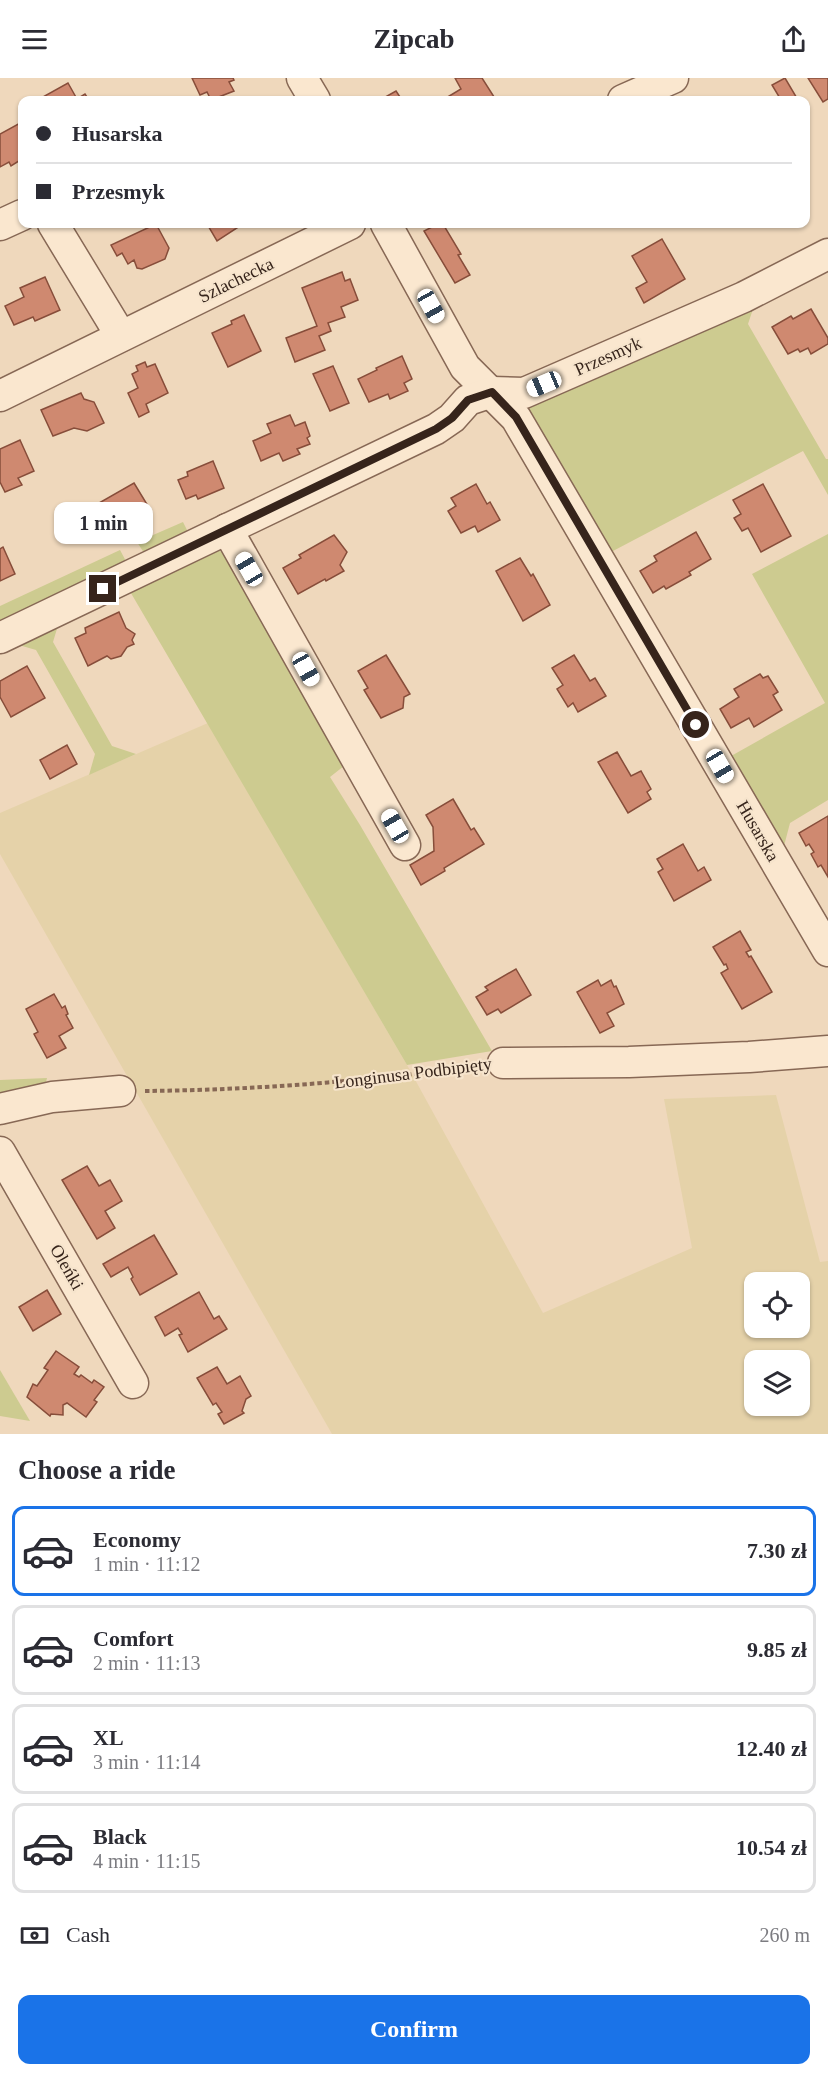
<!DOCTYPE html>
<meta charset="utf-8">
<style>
:root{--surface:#fff;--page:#f7f7f7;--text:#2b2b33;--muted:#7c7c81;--line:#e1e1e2;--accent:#1a73e8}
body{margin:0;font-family:Georgia,serif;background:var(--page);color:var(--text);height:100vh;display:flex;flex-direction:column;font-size:22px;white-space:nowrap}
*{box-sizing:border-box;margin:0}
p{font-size:20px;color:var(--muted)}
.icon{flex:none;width:33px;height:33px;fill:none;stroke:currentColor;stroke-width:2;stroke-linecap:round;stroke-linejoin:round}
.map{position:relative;height:1356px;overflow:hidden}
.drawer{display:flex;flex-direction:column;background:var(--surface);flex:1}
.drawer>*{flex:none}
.banner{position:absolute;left:18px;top:18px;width:792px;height:132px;border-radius:12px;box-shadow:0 2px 4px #0004;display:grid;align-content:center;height:132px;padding:0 18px;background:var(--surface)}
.controls{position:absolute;left:744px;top:1194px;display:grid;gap:12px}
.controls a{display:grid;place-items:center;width:66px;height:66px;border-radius:12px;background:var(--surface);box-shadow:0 2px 4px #0004;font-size:30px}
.end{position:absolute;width:27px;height:27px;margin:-14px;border:8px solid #36241b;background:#fff;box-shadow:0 0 0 3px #fff}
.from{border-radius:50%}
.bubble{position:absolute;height:42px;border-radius:12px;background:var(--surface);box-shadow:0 2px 4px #0004;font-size:20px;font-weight:800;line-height:42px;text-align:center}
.car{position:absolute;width:18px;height:36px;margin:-18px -9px;border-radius:8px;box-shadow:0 0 4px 2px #0007;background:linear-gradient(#fff 24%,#345 0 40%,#fff 0 76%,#345 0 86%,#fff 0)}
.banner b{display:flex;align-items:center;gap:21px;height:57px;font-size:22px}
.banner b+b{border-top:2px solid var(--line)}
.banner i{width:15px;height:15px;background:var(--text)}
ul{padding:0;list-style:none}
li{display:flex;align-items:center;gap:18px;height:90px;margin:0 12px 9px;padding:0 6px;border:3px solid var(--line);border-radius:12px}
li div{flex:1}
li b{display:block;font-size:22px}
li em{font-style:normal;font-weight:800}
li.current{border-color:var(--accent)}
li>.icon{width:54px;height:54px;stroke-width:1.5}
h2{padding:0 18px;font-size:27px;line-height:72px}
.pay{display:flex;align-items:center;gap:15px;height:66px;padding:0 18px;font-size:22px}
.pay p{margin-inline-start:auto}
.button{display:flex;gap:12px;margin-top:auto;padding:12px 18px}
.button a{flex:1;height:69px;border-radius:12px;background:var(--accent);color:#fff;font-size:24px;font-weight:800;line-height:69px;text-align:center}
header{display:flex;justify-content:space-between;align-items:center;height:78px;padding:0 18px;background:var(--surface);font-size:27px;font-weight:800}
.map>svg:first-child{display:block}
</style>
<header><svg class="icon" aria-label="menu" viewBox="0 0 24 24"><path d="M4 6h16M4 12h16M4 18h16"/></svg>Zipcab<svg class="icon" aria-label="share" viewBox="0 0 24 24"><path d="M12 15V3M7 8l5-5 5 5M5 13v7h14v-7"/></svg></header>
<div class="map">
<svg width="828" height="1356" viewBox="0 0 828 1356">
<rect width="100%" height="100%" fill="#efd8bc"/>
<path fill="#e5d2a9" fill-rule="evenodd" d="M208 645 407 987 543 1235 692 1170 664 1021 776 1017 820 1184 828 1183V1356H332L0 776V735ZM754 1204H800V1250H754ZM754 1282H800V1328H754Z"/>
<g fill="#cdcb90">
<polygon points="754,228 748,246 826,381 828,381 828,417 803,373 613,473 624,492 613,484 521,323"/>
<polygon points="183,444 192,462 148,481 137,464"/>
<polygon points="828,456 828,722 790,745 784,768 804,801 791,800 724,682 825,625 752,496"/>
<polygon points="120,472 128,487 0,546 0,528"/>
<polygon points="218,472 227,477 349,684 330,699 360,747 492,973 407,987 128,510"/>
<polygon points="59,544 53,564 112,668 136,676 89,697 95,676 36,572 12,565"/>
<polygon points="47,1000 44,1012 0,1025 0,1002"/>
<polygon points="0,1292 30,1343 0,1338"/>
</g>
<g fill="#cf8970" stroke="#874d3a" stroke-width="1.5">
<polygon points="192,0 233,0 234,2 229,4 234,13 211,22 207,14 200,17"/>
<polygon points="455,0 482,0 496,22 448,22 446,20 461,11"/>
<polygon points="785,0 798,22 781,22 772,7"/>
<polygon points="808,0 828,0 828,21 823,24"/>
<polygon points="68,5 77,21 85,16 89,22 42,22 41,20"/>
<polygon points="396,13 402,22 380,22"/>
<polygon points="22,44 22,81 11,88 9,84 0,89 0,56"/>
<polygon points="156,146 169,170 165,181 142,191 137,190 134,182 128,186 122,175 117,178 111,167"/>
<polygon points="207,146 243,146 217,163"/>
<polygon points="438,146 443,146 461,176 458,177 470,197 455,205 424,153"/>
<polygon points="662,161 685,201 644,225 636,210 647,204 632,178"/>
<polygon points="342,194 345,203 350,201 358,222 341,229 345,239 328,245 331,253 319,258 325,272 295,284 286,260 317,248 302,210"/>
<polygon points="45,199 60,232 35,243 33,239 14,247 5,228 24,219 20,210"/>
<polygon points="811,231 828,260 828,266 811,276 808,270 800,274 798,271 788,276 772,249 791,238 793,241"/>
<polygon points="244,237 261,273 228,289 212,255 232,246 231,243"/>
<polygon points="402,278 412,301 404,305 408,313 390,321 388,316 369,324 358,301 377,292 376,290"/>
<polygon points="145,284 147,289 155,286 168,315 146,326 149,334 139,339 128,315 138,310 132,296 138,293 136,288"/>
<polygon points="333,288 349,325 330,333 313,296"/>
<polygon points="81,315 84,321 94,324 104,345 87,353 74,350 53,358 41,332"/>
<polygon points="290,337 295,348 305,344 310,358 307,360 310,366 297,371 300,376 283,383 279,375 261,383 253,363 271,355 267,346"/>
<polygon points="20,362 34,393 18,400 22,407 5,414 0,404 0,371"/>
<polygon points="213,383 224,410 198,421 196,417 186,421 178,402 188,398 187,394"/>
<polygon points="134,405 151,433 116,454 99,425"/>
<polygon points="476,406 487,426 490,424 500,442 478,454 475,448 461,455 448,433 456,428 451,420"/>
<polygon points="763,406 791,458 761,474 748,450 742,453 734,440 741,436 733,422"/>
<polygon points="696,454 711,481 689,494 691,497 666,511 664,508 653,515 640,493 657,483 654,478"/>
<polygon points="334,457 347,474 340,487 344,493 326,503 325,501 298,516 283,490 301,480 299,477"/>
<polygon points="3,469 15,496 0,503 0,471"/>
<polygon points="520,480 531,498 533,496 550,527 523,543 496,493"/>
<polygon points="119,534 126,550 135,556 132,562 134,566 127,569 121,578 111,581 107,578 88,588 75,560 86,555 85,550"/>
<polygon points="386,577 410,616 404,619 403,630 381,640 364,612 368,610 358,593"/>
<polygon points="574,577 590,603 595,600 606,618 578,634 573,625 568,629 557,611 563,607 552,590"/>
<polygon points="27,588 45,620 11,639 0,619 0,603"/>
<polygon points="760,596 763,600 768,598 778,614 773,617 782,632 754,649 749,640 731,650 720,631 739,619 734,611"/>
<polygon points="67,667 77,686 50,701 40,682"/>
<polygon points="617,674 631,698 641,693 651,711 647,714 651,721 628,735 598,684"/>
<polygon points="453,721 471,752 474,750 484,766 444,790 445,793 421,807 410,787 434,773 433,749 426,737"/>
<polygon points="828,738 828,799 821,787 818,789 811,776 814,774 809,766 806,768 799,755"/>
<polygon points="683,766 698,793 704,789 711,802 674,823 658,794 663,791 657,781"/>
<polygon points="740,853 751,872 746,874 749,879 751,878 772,914 742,931 721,895 728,891 726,886 724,887 713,869"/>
<polygon points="516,891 531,917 501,935 498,931 487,937 476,919 488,912 485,909"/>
<polygon points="598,902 601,908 611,902 614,909 616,908 624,926 607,935 614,948 600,955 577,914"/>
<polygon points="54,916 62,930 65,928 68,936 66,937 73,950 59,958 66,970 47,980 34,956 38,954 26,931"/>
<polygon points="87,1088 99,1108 110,1102 122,1123 105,1133 115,1150 97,1161 62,1102"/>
<polygon points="154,1157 177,1196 140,1217 131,1201 133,1199 128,1189 111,1199 103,1186"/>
<polygon points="47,1212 61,1236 33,1253 19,1229"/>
<polygon points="199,1214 214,1241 219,1238 227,1251 188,1274 179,1257 182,1256 178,1250 165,1258 155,1239"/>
<polygon points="56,1273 79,1289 74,1296 79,1299 81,1297 92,1305 94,1302 104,1309 94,1322 97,1324 86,1339 67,1325 63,1327 63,1337 51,1336 50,1338 27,1319 33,1306 37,1308 48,1292 44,1290"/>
<polygon points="217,1289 227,1306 240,1298 251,1318 246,1321 242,1333 244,1335 224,1346 218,1336 222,1334 216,1325 213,1327 197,1300"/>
</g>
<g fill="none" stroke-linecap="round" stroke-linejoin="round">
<g stroke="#876855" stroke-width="33">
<g id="minor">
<polyline points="302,0 315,22"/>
<polyline points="623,22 673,0"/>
<polyline points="53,146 121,258"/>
<polyline points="386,146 465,289 516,340 828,873"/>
<polyline points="0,147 22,137"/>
<polyline points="0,318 350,146"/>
<polyline points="227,451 405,767"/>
<polyline points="0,560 436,351 452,340 468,322 492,314 524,315 744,219 828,176"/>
<polyline points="503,985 629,984 749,979 828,973"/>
<polyline points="0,1031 52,1019 120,1013"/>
<polyline points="0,1074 133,1305"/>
</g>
</g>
<path stroke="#876855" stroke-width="4" stroke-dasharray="4.5 3" stroke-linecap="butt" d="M145 1013C256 1012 368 1003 478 988"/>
<use href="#minor" stroke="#fae7cf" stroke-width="30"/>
</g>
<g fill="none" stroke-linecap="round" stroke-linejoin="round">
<polyline stroke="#36241b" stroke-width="8" points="103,511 436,351 452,340 468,322 492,314 516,339 696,647"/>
</g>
<g text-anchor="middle" stroke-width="4.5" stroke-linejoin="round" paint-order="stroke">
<g font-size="18" fill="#36241b" stroke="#f6e4cc">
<text transform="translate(236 202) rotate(-26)" y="6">Szlachecka</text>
<text transform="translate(608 278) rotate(-24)" y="6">Przesmyk</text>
<text transform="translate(758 753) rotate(60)" y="6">Husarska</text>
<text transform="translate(413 995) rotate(-7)" y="6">Longinusa Podbipięty</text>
<text transform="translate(67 1189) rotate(60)" y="6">Oleńki</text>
</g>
</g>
</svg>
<div class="controls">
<a><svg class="icon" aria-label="locate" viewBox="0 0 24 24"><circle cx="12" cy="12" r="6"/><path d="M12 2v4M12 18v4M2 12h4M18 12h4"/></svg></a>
<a><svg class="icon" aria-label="layers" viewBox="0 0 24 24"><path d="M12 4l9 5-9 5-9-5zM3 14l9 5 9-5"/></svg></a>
</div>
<i class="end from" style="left:696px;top:647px"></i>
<i class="end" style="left:103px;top:511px"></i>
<div class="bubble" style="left:54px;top:424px;width:99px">1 min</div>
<i class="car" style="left:431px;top:228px;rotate:151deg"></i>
<i class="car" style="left:544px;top:306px;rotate:247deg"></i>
<i class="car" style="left:249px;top:491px;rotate:330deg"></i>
<i class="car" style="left:306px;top:591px;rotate:151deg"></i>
<i class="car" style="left:720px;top:688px;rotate:150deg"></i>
<i class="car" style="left:395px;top:748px;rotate:330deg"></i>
<div class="banner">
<b><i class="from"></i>Husarska</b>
<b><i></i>Przesmyk</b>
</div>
</div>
<section class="drawer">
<h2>Choose a ride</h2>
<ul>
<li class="current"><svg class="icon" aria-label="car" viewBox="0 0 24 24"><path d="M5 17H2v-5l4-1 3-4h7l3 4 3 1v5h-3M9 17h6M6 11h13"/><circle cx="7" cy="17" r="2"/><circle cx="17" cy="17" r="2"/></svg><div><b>Economy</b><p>1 min · 11:12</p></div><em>7.30 zł</em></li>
<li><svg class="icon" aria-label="car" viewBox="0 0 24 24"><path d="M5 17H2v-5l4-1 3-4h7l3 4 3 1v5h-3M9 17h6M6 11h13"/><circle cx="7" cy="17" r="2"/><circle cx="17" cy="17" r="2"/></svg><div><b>Comfort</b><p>2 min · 11:13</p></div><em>9.85 zł</em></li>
<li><svg class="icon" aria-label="car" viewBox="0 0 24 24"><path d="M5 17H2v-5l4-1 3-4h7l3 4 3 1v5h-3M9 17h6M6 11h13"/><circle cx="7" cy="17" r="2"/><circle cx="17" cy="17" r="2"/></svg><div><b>XL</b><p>3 min · 11:14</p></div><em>12.40 zł</em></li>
<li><svg class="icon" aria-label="car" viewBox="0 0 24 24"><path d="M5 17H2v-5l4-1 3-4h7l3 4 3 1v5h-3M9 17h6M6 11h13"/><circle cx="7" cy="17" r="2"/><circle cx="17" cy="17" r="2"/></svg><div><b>Black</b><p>4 min · 11:15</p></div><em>10.54 zł</em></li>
</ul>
<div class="pay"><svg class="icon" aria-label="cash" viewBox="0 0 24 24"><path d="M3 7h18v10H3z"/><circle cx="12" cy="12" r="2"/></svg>Cash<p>260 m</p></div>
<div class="button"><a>Confirm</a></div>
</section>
